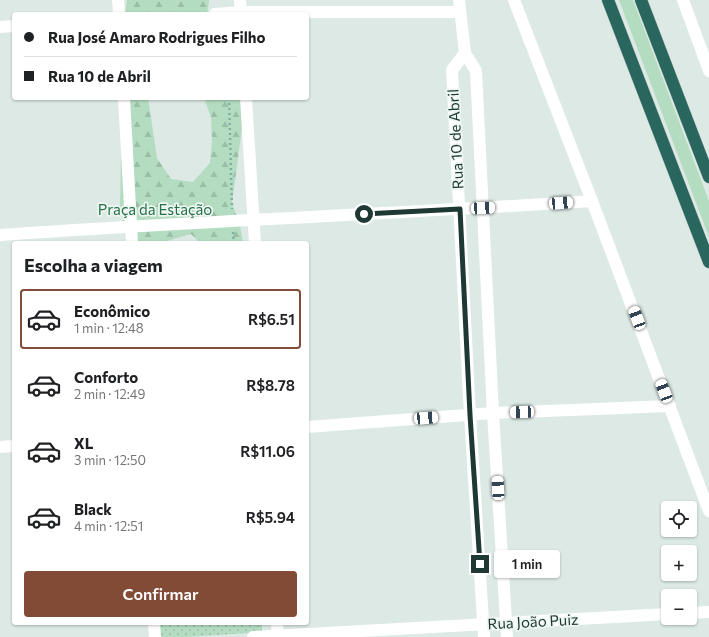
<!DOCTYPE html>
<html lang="pt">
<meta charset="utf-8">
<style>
:root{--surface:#fff;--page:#f6f6f6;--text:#202124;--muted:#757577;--line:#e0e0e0;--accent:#814b36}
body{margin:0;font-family:Commissioner,sans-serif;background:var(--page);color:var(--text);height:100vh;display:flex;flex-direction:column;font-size:15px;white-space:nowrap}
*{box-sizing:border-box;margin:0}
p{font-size:13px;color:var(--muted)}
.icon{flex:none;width:22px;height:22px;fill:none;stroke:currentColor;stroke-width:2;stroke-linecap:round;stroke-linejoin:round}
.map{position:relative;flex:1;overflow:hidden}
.drawer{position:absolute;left:12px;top:241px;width:297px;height:384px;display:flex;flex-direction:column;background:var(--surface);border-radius:4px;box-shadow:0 1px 3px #0004}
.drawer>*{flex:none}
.hud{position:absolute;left:12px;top:12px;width:297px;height:88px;border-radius:4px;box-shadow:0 1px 3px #0004;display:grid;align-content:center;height:88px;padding:0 12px;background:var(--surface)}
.controls{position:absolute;left:661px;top:501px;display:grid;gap:8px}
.controls a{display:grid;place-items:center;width:36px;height:36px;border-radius:4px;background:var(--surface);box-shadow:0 1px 3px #0004;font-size:20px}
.end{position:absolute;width:18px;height:18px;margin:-9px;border:5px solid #1e3933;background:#fff;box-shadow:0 0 0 2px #fff}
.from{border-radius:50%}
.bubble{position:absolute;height:28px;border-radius:4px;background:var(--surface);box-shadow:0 1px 3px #0004;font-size:13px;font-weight:600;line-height:28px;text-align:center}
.car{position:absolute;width:12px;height:24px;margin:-12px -6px;border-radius:5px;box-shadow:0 0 3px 1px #0007;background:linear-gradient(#fff 24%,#345 0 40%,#fff 0 76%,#345 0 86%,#fff 0)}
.hud b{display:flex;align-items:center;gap:14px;height:38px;font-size:15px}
.hud b+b{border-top:1px solid var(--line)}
.hud i{width:10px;height:10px;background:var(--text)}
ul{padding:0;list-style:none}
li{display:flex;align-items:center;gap:12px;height:60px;margin:0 8px 6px;padding:0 4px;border:2px solid transparent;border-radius:4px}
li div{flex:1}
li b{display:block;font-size:15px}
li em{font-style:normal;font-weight:600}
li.selected{border-color:var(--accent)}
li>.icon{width:36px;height:36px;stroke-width:1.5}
h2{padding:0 12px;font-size:18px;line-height:48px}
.cta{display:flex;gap:8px;margin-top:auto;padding:8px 12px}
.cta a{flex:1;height:46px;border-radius:4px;background:var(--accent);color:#fff;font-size:16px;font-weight:600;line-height:46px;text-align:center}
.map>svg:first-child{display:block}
</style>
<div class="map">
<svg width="709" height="637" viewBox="0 0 709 637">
<defs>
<pattern id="forest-firs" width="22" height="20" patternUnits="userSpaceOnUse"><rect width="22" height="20" fill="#b3dcc1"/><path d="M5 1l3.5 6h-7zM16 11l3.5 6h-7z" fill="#9abea6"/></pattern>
<pattern id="park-dots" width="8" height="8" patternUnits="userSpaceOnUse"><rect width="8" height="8" fill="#b3dcc1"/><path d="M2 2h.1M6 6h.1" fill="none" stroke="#9abea6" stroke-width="1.8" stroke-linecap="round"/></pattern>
</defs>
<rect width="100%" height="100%" fill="#dce9e4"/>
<polygon fill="#b3dcc1" points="619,0 633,0 709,201 709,237"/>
<g fill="url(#forest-firs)">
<polygon points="127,0 209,0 209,1 207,14 125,14"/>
<polygon points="122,98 148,98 157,158 171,179 193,182 210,163 212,141 211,117 204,98 242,98 242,128 232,203 240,226 243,243 200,243 191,234 167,241 166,243 128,243 127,236 120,208"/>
</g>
<polygon fill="url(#park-dots)" points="154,623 262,623 262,632 186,637 155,637"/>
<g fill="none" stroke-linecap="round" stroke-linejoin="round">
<g stroke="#bcc4c2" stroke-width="13">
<g id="highway">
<polyline points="608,0 709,262"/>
<polyline points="641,0 709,177"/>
</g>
</g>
<g stroke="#7bafa1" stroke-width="2.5" stroke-dasharray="2 3" stroke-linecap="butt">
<polyline points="229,98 232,209"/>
<polyline points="233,232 234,243"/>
</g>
<g stroke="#fff" stroke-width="12">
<polyline points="118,0 119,14"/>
<polyline points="240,0 241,14"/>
<polyline points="459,0 465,53 476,71 493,413 507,637"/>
<polyline points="514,0 592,201 709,511"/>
<polyline points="683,0 709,71"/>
<polyline points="215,14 241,12 460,12"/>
<polyline points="0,27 14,26"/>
<polyline points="465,53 452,70 470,415 484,637"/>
<polyline points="124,98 132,243"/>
<polyline points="246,98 255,243"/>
<path d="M0 235C197 221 395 214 592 201"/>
<polyline points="307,427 493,413 670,406"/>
<polyline points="0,447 14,446"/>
<polyline points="690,613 709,612"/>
<polyline points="154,623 155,637"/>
<polyline points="277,623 278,637"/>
<polyline points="253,637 668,614"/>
</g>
<use href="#highway" stroke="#29665d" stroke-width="12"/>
</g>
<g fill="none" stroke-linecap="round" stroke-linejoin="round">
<polyline stroke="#1e3933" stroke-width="5" points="364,214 460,209 470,415 480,564"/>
</g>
<g text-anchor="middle" stroke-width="3.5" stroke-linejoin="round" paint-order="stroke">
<g font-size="15" fill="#1e3933" stroke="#edf6f2">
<text transform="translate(456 139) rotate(-93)" y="5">Rua 10 de Abril</text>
<text transform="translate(533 622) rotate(-3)" y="5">Rua João Puiz</text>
</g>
<g font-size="15" fill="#277147" stroke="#edf6f2">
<text x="155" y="215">Praça da Estação</text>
</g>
</g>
</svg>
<div class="controls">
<a><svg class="icon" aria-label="locate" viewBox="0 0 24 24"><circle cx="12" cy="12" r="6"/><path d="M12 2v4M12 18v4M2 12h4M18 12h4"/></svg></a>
<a>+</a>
<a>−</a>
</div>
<i class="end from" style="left:364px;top:214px"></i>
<i class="end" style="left:480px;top:564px"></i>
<div class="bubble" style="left:494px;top:550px;width:66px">1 min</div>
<i class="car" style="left:561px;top:203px;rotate:86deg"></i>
<i class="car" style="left:483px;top:208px;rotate:87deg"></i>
<i class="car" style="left:637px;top:318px;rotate:339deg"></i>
<i class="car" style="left:664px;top:391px;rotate:339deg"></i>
<i class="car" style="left:522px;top:412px;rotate:268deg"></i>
<i class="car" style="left:426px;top:418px;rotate:86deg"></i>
<i class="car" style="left:498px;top:488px;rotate:357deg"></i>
<div class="hud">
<b><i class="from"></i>Rua José Amaro Rodrigues Filho</b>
<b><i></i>Rua 10 de Abril</b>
</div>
<section class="drawer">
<h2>Escolha a viagem</h2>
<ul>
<li class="selected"><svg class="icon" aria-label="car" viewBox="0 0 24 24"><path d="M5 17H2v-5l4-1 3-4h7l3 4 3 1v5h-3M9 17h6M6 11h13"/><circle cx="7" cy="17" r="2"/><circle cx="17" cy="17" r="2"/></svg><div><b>Econômico</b><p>1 min · 12:48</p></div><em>R$6.51</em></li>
<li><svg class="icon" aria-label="car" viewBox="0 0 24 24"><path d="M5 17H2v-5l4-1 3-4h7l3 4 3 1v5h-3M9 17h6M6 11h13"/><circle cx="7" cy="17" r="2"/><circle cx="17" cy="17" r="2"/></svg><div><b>Conforto</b><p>2 min · 12:49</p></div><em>R$8.78</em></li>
<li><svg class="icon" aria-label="car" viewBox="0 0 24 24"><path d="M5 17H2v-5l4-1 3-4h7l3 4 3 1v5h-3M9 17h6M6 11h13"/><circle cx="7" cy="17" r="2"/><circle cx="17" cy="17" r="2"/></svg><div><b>XL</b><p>3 min · 12:50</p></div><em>R$11.06</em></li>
<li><svg class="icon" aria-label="car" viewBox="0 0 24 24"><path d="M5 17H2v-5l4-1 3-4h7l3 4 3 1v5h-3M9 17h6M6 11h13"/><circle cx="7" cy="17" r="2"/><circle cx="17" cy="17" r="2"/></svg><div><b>Black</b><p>4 min · 12:51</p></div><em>R$5.94</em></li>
</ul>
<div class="cta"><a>Confirmar</a></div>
</section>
</div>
